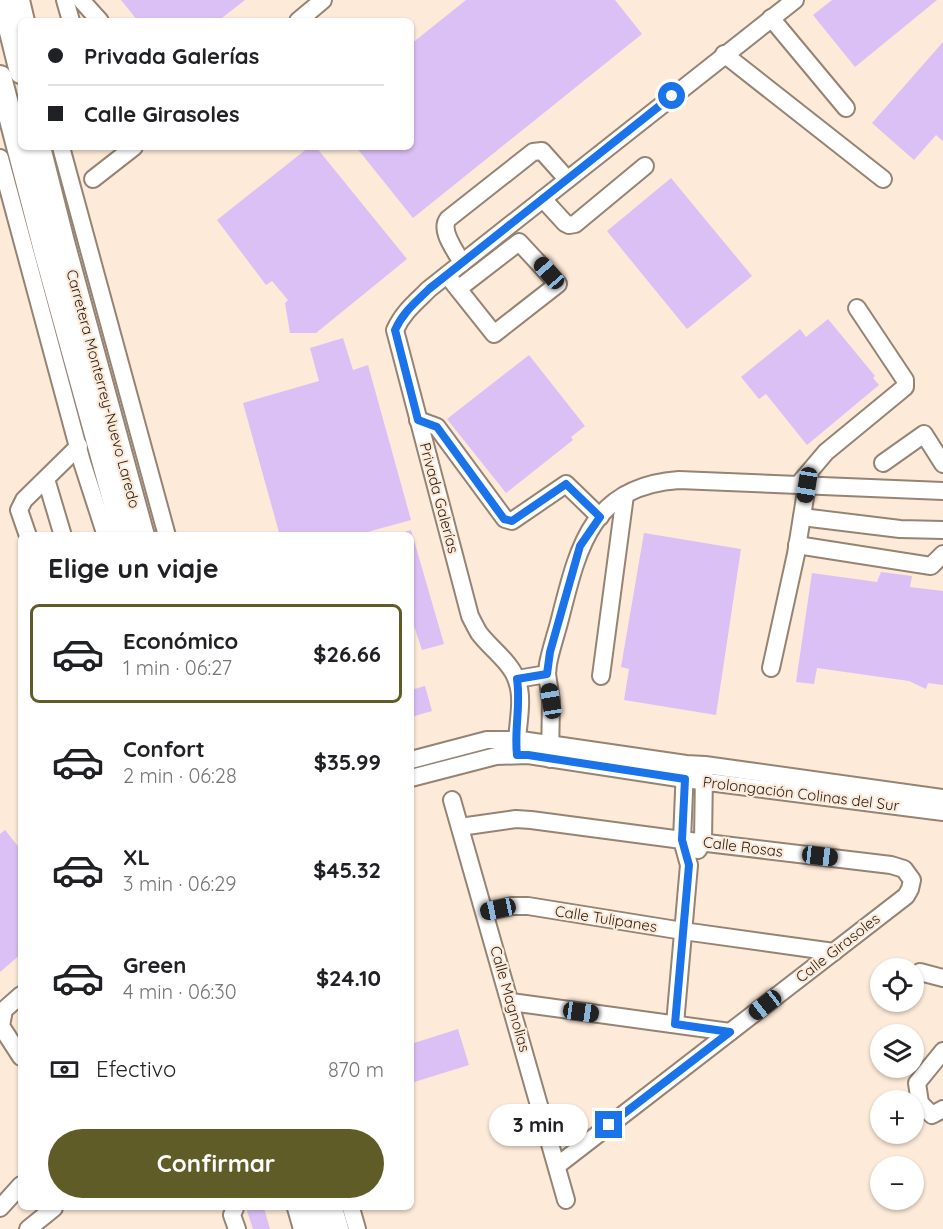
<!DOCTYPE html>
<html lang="es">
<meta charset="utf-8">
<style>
:root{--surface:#fff;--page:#f2f2f2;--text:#202124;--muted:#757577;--line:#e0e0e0;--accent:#5f5c28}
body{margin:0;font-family:Quicksand,sans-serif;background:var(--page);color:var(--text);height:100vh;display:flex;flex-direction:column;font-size:22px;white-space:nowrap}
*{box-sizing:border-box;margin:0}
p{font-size:20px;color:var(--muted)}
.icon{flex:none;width:33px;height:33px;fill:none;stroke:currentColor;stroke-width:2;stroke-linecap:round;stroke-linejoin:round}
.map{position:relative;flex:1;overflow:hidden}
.sheet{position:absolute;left:18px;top:532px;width:396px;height:678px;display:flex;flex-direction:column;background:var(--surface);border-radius:9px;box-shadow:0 2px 4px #0004}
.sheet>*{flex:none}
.top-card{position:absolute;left:18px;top:18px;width:396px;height:132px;border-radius:9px;box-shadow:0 2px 4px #0004;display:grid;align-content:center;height:132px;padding:0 30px;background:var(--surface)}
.buttons{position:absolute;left:870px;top:958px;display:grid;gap:12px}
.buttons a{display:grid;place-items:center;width:54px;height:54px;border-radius:50%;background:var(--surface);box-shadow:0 2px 4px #0004;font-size:30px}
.end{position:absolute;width:27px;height:27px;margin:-14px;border:8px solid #1a73e8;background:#fff;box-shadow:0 0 0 3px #fff}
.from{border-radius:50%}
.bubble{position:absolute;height:42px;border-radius:21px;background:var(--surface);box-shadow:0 2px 4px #0004;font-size:20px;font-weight:800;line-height:42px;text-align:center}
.car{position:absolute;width:18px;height:36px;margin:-18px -9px;border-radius:8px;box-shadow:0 0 4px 2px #0007;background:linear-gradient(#222 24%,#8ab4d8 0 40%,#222 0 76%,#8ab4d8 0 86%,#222 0)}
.top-card b{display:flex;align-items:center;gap:21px;height:57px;font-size:22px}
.top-card b+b{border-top:2px solid var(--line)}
.top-card i{width:15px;height:15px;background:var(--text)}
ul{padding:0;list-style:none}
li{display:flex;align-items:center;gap:18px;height:99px;margin:0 12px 9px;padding:0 18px;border:3px solid transparent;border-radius:9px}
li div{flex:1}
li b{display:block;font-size:22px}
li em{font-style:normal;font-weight:800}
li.on{border-color:var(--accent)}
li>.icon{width:54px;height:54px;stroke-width:1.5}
h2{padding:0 30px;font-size:27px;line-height:72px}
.pay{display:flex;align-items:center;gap:15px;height:66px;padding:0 30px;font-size:22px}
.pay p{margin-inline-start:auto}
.cta{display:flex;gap:12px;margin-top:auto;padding:12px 30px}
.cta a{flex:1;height:69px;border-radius:36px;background:var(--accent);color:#fff;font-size:24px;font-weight:800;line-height:69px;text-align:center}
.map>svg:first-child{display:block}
</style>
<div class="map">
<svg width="943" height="1229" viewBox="0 0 943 1229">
<rect width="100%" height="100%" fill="#fdead8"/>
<g fill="#dbc0f6">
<polygon points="121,0 245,0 218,21 138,21"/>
<polygon points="466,0 615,0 642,34 413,218 356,147 411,147 411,44"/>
<polygon points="832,0 937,0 855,67 813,15"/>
<polygon points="943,42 943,141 936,135 914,160 872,123"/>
<polygon points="309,147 316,147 407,259 316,333 290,333 285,303 288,300 272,281 266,285 217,220"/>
<polygon points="671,178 752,276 687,329 607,231"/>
<polygon points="828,319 875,376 873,378 879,385 807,445 766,394 759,399 741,377 800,329 806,337"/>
<polygon points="343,338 353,370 368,365 411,520 353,536 280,536 243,403 319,381 310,348"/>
<polygon points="529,355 585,426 571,437 573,440 506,493 447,419"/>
<polygon points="411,530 444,644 422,650 411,617 411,536 394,535"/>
<polygon points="644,533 741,549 716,715 624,700 629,669 621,667"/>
<polygon points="881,572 912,576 910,587 943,591 943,685 928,683 926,689 909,681 817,668 814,684 796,682 812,573 877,582"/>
<polygon points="425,686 432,711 411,717 411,690"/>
<polygon points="5,830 21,850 21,954 0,972 0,834"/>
<polygon points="458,1029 469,1065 411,1083 411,1044"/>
<polygon points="246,1208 264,1208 270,1229 253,1229"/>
</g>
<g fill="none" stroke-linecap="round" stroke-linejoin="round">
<g stroke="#958373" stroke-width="20">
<g id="minor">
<polyline points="21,0 26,21"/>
<polyline points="65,0 71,21"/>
<polyline points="81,0 100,21"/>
<polyline points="771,18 846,108"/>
<polyline points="298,21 323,0"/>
<polyline points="724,54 883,179"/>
<polyline points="61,147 167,536"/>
<polyline points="0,158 82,462 106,536"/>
<polyline points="93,179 134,147"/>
<polyline points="543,199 565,223 569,225 575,224 645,166"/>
<path d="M462 263C456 251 439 231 448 219L533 152 542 151 567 179"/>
<polyline points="447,275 494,334 558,284 519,242 458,289"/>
<polyline points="418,420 437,427 505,519 512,521 566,484 600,517"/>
<polyline points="883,463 924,434 943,464"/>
<polyline points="46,479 63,536"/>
<polyline points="798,485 826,452 905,387 905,380 857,308"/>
<polyline points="802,517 900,529 943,530"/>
<polyline points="28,536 19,510 24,500 79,446"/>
<polyline points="797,545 931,566 943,554"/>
<polyline points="771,668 796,554 807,485"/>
<polyline points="601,676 625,495"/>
<polyline points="517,679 547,674"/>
<path d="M517 755C515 732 525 702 517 681 512 663 490 648 479 633 476 628 473 622 470 616L395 330C403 312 416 302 429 289L795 0"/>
<path d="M550 759 551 701 547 674 548 664C551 648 557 632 561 615 579 544 593 486 679 480L943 491"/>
<polyline points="411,760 487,740 521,740 686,764 705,765 943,798"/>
<polyline points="411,778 496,756 528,755 685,779 943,812"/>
<polyline points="452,800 566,1200"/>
<polyline points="460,827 516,819 531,820 682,840 891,865 904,869 912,880 910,889 906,896 558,1165"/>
<polyline points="698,850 703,842 704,772"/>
<polyline points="485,912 512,906 528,906 683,931 834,952"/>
<polyline points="920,972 943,978"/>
<polyline points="21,995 4,1010 1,1026 21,1057"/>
<polyline points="511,1002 730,1032"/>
<polyline points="675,1024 689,865 682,840 685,768"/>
<polyline points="943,1051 917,1083 920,1103 932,1115 943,1109"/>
<polyline points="0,1208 21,1185"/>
<polyline points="235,1208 232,1215 237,1229"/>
<polyline points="296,1208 302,1229"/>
<polyline points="351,1208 357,1229"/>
<polyline points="28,1229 54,1208"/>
</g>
</g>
<g stroke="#958373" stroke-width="26">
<g id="highway">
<polyline points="3,0 21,72"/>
<polyline points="0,77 46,254 124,536"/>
<polyline points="39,147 63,242 143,536"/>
<polyline points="312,1208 318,1229"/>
<polyline points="331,1208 337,1229"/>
</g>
</g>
<use href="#minor" stroke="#fff" stroke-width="16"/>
<use href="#highway" stroke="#fff" stroke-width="22"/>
</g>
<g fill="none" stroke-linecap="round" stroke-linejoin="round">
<path stroke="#1a73e8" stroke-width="8" d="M609 1125 730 1032 675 1024 689 865 682 840 685 779 528 755H517C514 730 521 705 517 679L547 674 550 652 580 546 600 517 566 484 512 521 504 519 437 427 418 420 395 330C403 312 416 302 429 289L672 96"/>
</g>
<g text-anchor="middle" stroke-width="4.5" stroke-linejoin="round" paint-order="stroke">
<g font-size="15" fill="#221b15" stroke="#fdead8">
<text transform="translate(103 389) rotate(75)" y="5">Carretera Monterrey-Nuevo Laredo</text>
<text transform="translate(439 498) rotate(75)" y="5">Privada Galerías</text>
<text transform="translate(801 794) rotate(7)" y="5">Prolongación Colinas del Sur</text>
<text transform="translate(743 847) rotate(7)" y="5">Calle Rosas</text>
<text transform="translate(606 919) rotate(9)" y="5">Calle Tulipanes</text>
<text transform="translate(838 948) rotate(-38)" y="5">Calle Girasoles</text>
<text transform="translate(510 999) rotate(74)" y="5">Calle Magnolias</text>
</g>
</g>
</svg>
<div class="buttons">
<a><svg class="icon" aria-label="locate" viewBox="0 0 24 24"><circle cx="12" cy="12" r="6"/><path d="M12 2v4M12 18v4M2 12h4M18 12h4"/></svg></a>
<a><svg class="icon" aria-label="layers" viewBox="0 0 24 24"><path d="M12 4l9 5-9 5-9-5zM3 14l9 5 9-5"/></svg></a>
<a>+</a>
<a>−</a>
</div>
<i class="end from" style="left:672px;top:96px"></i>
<i class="end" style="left:609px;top:1125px"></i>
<div class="bubble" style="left:489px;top:1104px;width:99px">3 min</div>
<i class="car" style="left:549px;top:273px;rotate:319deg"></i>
<i class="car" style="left:807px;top:485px;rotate:189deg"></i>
<i class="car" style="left:551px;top:701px;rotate:351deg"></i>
<i class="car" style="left:820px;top:856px;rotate:97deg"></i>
<i class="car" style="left:498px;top:909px;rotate:258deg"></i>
<i class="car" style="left:765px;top:1005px;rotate:232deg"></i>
<i class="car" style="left:581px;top:1012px;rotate:98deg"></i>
<div class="top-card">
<b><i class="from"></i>Privada Galerías</b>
<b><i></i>Calle Girasoles</b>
</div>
<section class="sheet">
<h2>Elige un viaje</h2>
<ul>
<li class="on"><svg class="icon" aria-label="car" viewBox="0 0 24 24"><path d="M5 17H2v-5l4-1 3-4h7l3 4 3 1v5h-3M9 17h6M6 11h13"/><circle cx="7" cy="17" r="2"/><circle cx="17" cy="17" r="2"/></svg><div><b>Económico</b><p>1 min · 06:27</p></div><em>$26.66</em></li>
<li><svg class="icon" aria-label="car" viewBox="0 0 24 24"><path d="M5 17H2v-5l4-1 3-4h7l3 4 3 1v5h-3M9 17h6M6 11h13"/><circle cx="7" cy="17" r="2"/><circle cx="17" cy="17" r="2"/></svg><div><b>Confort</b><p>2 min · 06:28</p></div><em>$35.99</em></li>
<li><svg class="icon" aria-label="car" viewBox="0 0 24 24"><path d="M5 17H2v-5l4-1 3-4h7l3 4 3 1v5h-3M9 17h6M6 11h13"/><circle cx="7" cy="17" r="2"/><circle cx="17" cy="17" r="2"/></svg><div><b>XL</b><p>3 min · 06:29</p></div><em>$45.32</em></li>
<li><svg class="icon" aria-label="car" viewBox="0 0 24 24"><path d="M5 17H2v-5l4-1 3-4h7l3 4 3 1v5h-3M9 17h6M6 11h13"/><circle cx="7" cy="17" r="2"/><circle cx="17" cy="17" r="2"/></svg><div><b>Green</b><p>4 min · 06:30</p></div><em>$24.10</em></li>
</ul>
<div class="pay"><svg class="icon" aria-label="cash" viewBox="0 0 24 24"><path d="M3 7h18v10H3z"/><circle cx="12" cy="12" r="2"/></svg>Efectivo<p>870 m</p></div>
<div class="cta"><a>Confirmar</a></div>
</section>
</div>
